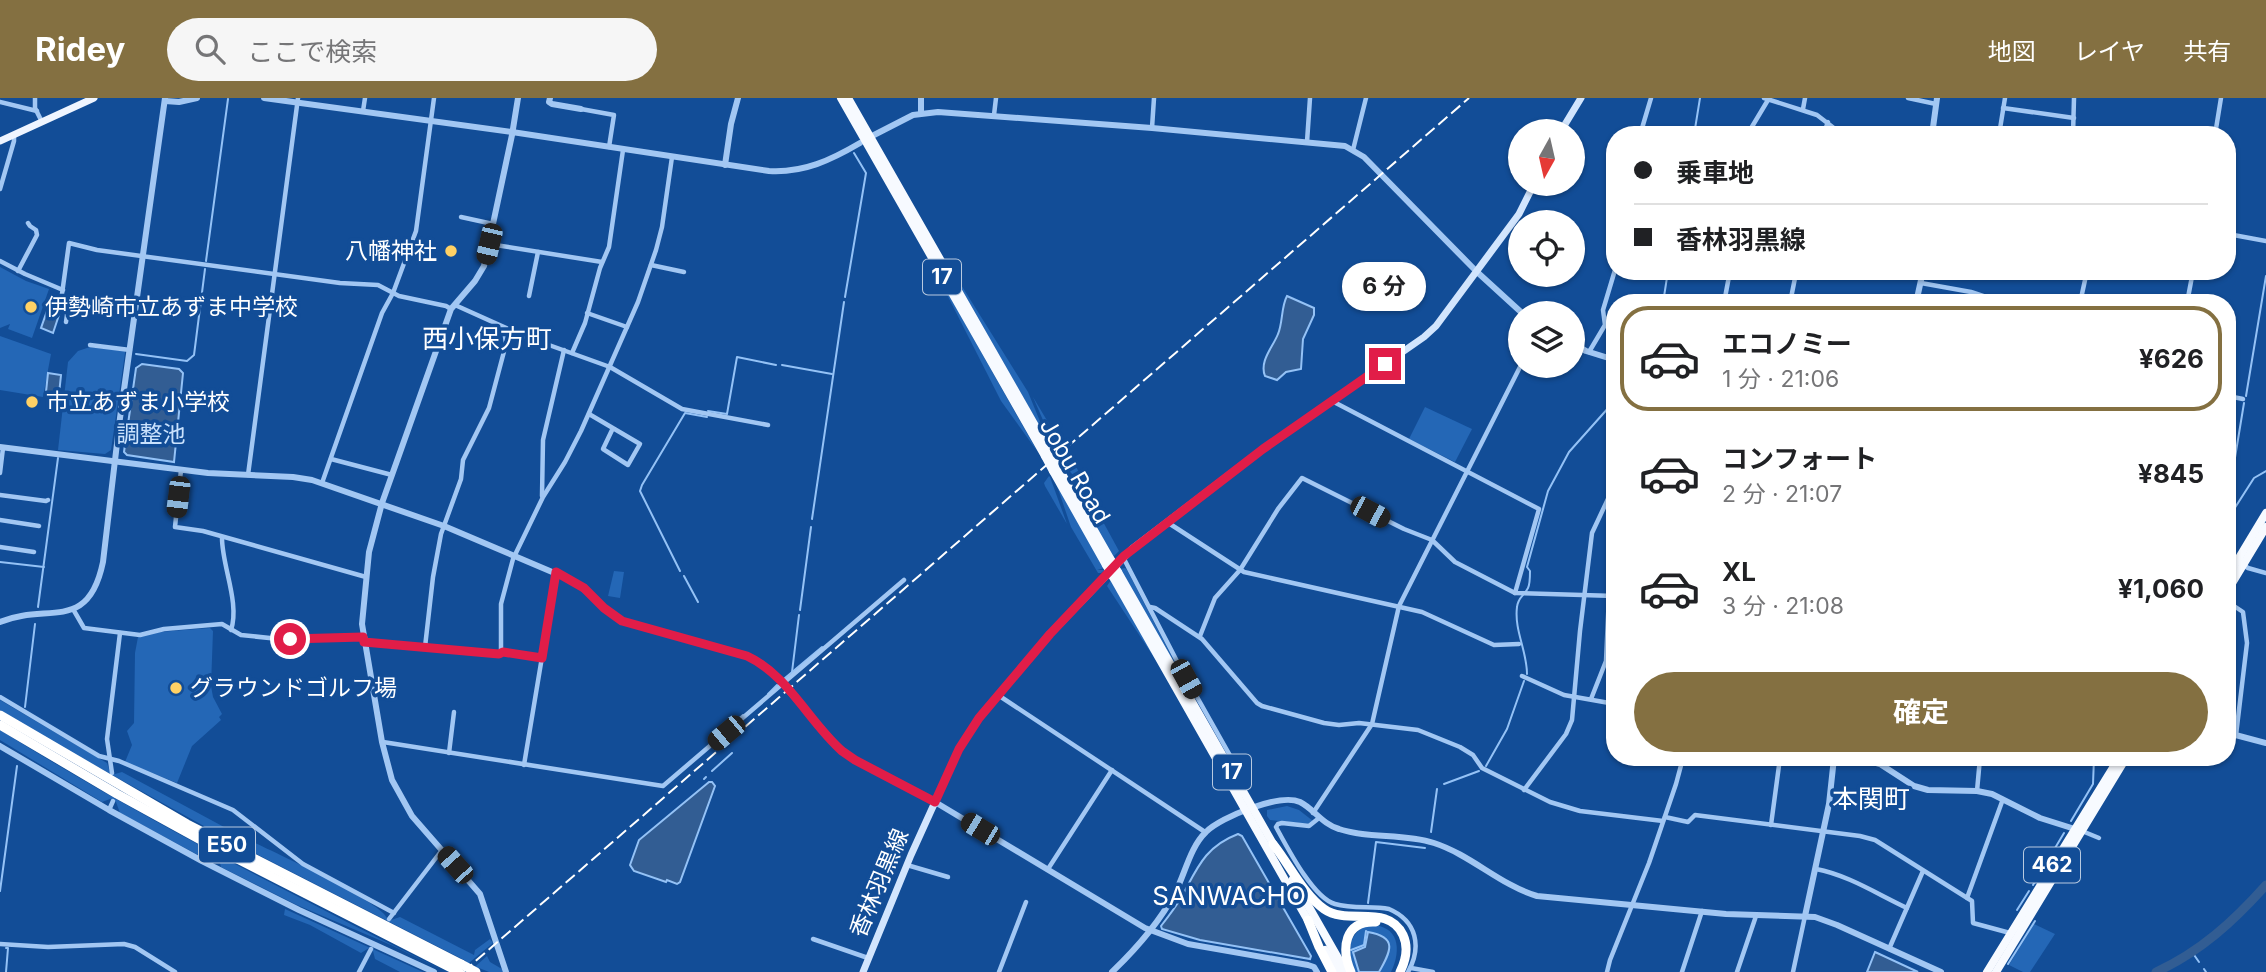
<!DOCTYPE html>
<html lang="ja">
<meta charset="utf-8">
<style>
:root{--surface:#fff;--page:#f6f6f6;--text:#202124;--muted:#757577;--line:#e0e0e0;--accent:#847041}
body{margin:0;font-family:Inter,"Noto Sans JP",sans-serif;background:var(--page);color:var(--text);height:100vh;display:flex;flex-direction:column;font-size:26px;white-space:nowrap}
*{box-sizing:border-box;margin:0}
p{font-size:23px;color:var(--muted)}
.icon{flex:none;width:38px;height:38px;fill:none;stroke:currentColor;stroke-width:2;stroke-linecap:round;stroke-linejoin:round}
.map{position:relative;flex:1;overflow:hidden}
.drawer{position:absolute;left:1606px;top:196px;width:630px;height:472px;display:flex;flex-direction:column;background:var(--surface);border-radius:28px;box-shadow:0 2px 5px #0004}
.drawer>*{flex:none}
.banner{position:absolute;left:1606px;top:28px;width:630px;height:154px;border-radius:28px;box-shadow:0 2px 5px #0004;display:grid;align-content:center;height:154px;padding:0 28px;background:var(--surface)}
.needle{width:46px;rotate:188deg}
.fabs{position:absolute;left:1508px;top:21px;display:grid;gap:14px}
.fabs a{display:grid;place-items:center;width:77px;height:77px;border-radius:50%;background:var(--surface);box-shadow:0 2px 5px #0004;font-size:35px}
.end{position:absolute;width:32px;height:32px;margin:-16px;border:9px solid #e11d48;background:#fff;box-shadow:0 0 0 4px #fff}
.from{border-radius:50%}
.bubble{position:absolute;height:49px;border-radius:24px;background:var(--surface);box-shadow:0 2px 5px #0004;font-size:23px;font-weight:700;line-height:49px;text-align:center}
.car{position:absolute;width:21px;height:42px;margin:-21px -10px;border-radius:9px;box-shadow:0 0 5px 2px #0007;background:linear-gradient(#222 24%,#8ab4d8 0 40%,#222 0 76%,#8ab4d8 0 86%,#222 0)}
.banner b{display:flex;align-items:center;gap:24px;height:66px;font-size:26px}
.banner b+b{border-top:2px solid var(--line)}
.banner i{width:18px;height:18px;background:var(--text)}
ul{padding:12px 0 0;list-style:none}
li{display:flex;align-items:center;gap:21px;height:105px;margin:0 14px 10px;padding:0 14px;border:4px solid transparent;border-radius:28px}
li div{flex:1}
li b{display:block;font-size:26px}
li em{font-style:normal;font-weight:700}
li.selected{border-color:var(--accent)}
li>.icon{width:63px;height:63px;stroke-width:1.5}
.cta{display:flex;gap:14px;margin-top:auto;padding:14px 28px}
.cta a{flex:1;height:80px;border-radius:42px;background:var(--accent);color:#fff;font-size:28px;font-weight:700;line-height:80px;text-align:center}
header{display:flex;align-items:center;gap:42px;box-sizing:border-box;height:98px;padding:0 35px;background:var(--accent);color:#fff}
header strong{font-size:33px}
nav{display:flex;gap:38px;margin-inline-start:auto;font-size:24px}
.search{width:490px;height:63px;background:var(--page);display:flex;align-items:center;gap:18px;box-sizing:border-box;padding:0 24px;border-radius:38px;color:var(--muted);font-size:26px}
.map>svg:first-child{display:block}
</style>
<header>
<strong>Ridey</strong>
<div class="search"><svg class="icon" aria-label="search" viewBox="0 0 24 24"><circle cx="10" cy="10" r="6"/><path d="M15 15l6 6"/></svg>ここで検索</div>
<nav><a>地図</a><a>レイヤ</a><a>共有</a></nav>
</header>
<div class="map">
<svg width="2266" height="874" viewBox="0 0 2266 874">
<rect width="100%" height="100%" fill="#124d97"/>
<g fill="#2467b6">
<polygon points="948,166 1028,294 1048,343 948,167"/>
<polygon points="0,169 26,183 49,191 32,240 8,231 10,226 0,230"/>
<polygon points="933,169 1037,353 1001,303"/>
<polygon points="0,238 51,256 43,299 0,292"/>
<polygon points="90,249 125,253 125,255 111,352 105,356 58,352 68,264 78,253"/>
<polygon points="1033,299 1058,341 1055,350"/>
<polygon points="1425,309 1472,331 1455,364 1409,341"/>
<polygon points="1068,363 1074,365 1096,406 1064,366"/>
<polygon points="1066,375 1095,409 1119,453 1113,459"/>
<polygon points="1049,378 1050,379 1067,426 1045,388 1044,385"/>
<polygon points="1056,385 1104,470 1097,472 1105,472 1101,475 1098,475 1071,429"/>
<polygon points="1125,470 1127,472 1189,592 1120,471"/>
<polygon points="614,473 624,474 620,500 608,498"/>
<polygon points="1111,482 1161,570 1107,488"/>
<polygon points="210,530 213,533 211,588 213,599 222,616 219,619 221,622 192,648 177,685 125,664 132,647 127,633 134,625 135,555 138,539 159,534"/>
<path d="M0 602 107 665 110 674 115 676 122 674 224 729 227 737 230 740 238 737C262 748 381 803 387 820L391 822 400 819 474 857 475 852 490 841 493 845 458 874 466 863 229 742 53 644 0 612Z"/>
<path d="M0 632C144 722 295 798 446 874L391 847 297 807 221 769 219 760 215 759 208 761 200 758 120 715 116 704 110 701 102 704 0 642Z"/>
<polygon points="1287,708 1299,712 1313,723 1309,726 1270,722 1267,718 1267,712"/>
<polygon points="285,811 423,874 400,874 375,861 373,853 369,850 361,855 310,827 284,817"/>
<polygon points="2034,826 2055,836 2030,874 2023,874 2009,867"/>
<path d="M1368 827C1399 826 1402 851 1391 874H1355C1347 855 1347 836 1368 827Z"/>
<polygon points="487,858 490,864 502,871 503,874 489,874 479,870 474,874 469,874"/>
</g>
<g fill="#325d93" stroke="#94c2f6" stroke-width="2">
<path d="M1287 198 1314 210V217L1303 241 1301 271 1286 274 1277 282 1265 278C1259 263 1273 249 1278 236 1283 224 1281 209 1287 198Z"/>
<polygon points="47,213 59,217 53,235 41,230"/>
<polygon points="142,266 179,271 183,275 174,364 127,357 124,354 136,270"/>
<polygon points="48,275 61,277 59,296 46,294"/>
<polygon points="709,684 712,684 715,688 680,784 677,786 667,782 666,784 634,773 630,767 639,742"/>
<path d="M1238 736 1242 738 1311 858 1310 861 1200 842 1162 831 1161 828C1168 819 1175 810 1181 800 1197 771 1204 749 1238 736Z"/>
<path d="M1368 834C1398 839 1391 853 1379 874H1359L1353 854 1365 849Z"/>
<polygon points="1875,854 1918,874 1867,874"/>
</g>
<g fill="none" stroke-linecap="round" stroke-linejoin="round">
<g stroke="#94c2f6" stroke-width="2">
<polyline points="1694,37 1700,0"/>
<polyline points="206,163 228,1"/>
<polyline points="845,199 866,75 854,55"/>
<polyline points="1663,205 1668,173"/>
<polyline points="136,256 187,263 194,257 205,171"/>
<polyline points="782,267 832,276"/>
<polyline points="2246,298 2266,178"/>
<polyline points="708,313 727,316 737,259 776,267"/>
<polyline points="2228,402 2244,305"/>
<polyline points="2229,419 2254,380 2266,373"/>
<polyline points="812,421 844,204"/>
<polyline points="0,464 44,469"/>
<polyline points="680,473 640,393 642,387 685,315 707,319"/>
<polyline points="684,478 698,504"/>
<polyline points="38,509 58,360"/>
<polyline points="800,512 811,429"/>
<polyline points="792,574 799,517"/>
<path d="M1527 576C1527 553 1514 532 1517 509 1518 499 1524 498 1528 490 1530 486 1530 478 1530 473L1527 469 1548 393 1569 354 1610 308 1615 307"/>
<polyline points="785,580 822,549"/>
<polyline points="768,596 777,587"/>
<polyline points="25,609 35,526"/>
<polyline points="724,633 743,617"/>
<polyline points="1486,668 1507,631 1524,583"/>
<polyline points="712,673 732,655"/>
<polyline points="704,681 706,679"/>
<polyline points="1444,686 1479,673"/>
<polyline points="2071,723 2093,686 2094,660"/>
<polyline points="1431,734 1437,691"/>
<polyline points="2033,787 2064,735"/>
<polyline points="0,793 17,668"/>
<polyline points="1368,805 1376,744 1425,750"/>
<polyline points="2017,812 2029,793"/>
<polyline points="6,850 8,850 6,874"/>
<polyline points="1351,852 1364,847 1366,833"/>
<polyline points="2192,854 2199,864"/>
<polyline points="2008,866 2035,823"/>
<polyline points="2204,871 2206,874"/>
</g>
<path stroke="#325d93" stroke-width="9" d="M2156 874C2200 854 2234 823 2266 787"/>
<g stroke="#a2c7f3" stroke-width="4.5">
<polyline points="35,0 35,10 42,24"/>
<polyline points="1764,0 1817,17 1839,34 1848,37"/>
<polyline points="1908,0 1936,6"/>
<polyline points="0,4 37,13"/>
<polyline points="2003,10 2074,20"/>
<polyline points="581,11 614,17 609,49"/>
<polyline points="1803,11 1805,0"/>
<polyline points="363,13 365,0"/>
<polyline points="994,17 996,0"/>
<polyline points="1152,30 1154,0"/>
<polyline points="1640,37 1651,0"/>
<polyline points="1747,37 1768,2"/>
<polyline points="1823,37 1828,24"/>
<polyline points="1999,37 2005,0"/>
<polyline points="2073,37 2074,0"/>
<polyline points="2215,37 2221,0"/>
<polyline points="1307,44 1310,0"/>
<polyline points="1353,52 1366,0"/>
<polyline points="0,91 14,43 14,38"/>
<polyline points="461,119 493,126"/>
<polyline points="1615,135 1611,159 1615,171"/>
<polyline points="2228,136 2266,143"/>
<polyline points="489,146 602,164"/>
<polyline points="0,163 25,176 63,192"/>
<polyline points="651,167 684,174"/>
<polyline points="18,173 37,137 36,132 30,128 28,125"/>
<path d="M1783 173C1828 185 1876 173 1922 179"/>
<polyline points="1921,185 1971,194 2004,205"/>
<polyline points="529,198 538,154"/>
<polyline points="1724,205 1730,173"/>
<polyline points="1790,205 1796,175"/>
<polyline points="2080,205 2087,173"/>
<polyline points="2187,205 2193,173"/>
<polyline points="455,207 524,238 610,269 682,311 768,327"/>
<polyline points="587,215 627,229"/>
<polyline points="66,224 67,217 62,196 69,145 97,152 340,185 378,187 399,198 446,208 451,211"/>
<polyline points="90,247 130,252"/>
<polyline points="1589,254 1605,227 1603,212 1615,172"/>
<polyline points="572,255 585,225 600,170 609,149 623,52"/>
<polyline points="2228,298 2243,301"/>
<polyline points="1332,303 1539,411 1515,495"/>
<polyline points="589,316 640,346 628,367 603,351 613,330"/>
<polyline points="331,361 392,377"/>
<polyline points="181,372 175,429 203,433 366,479"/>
<polyline points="0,375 3,350"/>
<polyline points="248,377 298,0"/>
<polyline points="322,385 382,215 393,195 416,133 434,0"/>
<polyline points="0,397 46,403 48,402"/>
<polyline points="542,398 543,342 564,252"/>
<polyline points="0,422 39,428"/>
<polyline points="1167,424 1244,474 1422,514 1494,547 1519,546"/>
<path d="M222 440C222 468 240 505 231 532"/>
<polyline points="0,449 34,454"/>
<polyline points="2228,457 2248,470 2266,475"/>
<polyline points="1123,459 1179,567 1232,661"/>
<polyline points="2228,504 2243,514 2247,545 2236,637"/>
<polyline points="1150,509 1155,510 1202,541 1257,605 1262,608 1324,625 1339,627 1359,625 1418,632 1460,649 1473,657 1482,670 1550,704 1580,713 1663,723"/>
<polyline points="73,511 84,530 140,537 164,531 222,526 241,537 279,541 363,539"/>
<polyline points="1200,538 1215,500 1240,472 1278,411 1302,380 1404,431 1432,442 1455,464 1515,495 1615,498"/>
<polyline points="364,544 499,556 503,554 542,560"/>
<polyline points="425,549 433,479 441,436 461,381 463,362 489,310 506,246 504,231"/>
<polyline points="501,555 501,506 513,461 543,399 565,364 581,333 638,204 656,152 662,129 672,59"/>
<polyline points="1522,578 1564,597 1615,606"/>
<polyline points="998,597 1205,734"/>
<polyline points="0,599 99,658 119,663 233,712 303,766 394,815"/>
<polyline points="1591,601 1606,563 1609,497"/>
<polyline points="383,644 663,688 904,482"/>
<polyline points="449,655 454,614"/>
<polyline points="524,667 556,475"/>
<polyline points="112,675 107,641 120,535"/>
<polyline points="1524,692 1566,636 1572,622 1580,533 1592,435 1615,386"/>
<polyline points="1977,693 1980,660"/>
<polyline points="109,712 113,703"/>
<polyline points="1313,715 1372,626 1399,508 1521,267"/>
<polyline points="1665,719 1688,724 1695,717 1860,738 1875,742 1972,803 1973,825 2010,835"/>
<path d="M1319 720 1309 728 1282 725 1278 726 1276 729C1287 749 1313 800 1335 806 1352 811 1372 808 1389 811 1417 823 1422 849 1408 874"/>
<polyline points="1771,727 1780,660"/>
<polyline points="2082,733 2099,740"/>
<polyline points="907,767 948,779"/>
<polyline points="1048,771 1112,672"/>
<path d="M1816 771C1848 777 1877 796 1907 810"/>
<polyline points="1967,800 2003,701"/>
<polyline points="389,821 442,752"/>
<polyline points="813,841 868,860"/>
<polyline points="0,846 48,849 124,846 135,849 175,874"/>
<polyline points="1889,851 1923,773"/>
<polyline points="1411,870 1433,874"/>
<polyline points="359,874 371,851"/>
<polyline points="999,874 1026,804"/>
<polyline points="1607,874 1610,862 1649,765 1676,686 1683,660"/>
<polyline points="1682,874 1702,813"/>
<polyline points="1737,874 1756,818"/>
<polyline points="1793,874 1805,818"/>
</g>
<g stroke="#a2c7f3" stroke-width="6">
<path d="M264 0 512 34 769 73C804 75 831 62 860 45"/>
<polyline points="550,0 549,4 552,6 581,11"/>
<polyline points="165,3 179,4 197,0"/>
<polyline points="921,15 921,0"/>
<polyline points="874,37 913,17 938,14 1152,30 1345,48 1364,59 1476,173 1522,215"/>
<polyline points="1932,37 1937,0"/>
<polyline points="725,67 731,26 738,0"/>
<polyline points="1916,205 1923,173"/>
<polyline points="1573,246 1586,253 1615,262"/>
<path d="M0 349 208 375 293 379 312 382 444 428 571 482C590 493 603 512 622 523L743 557 761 565 773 575 838 649 855 662 935 704 1145 830 1188 846 1308 867 1314 869 1317 874"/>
<path d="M0 524C47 504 88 536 103 464L120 320 165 0"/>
<polyline points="2228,635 2266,645"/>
<polyline points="0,648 109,712 202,763 299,812 434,874"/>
<polyline points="1858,660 1880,666 1914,688 1928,692 1977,693 1992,696 2040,720 2078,732"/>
<polyline points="1805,818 1829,706 1834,660"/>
<polyline points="506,874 480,796 412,718 392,682 382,644 362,526 369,454 382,405 451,211 475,183 484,168 512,37 518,0"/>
<path d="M1112 874C1136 851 1159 825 1175 795 1185 776 1190 749 1206 734 1221 719 1280 695 1300 704 1314 711 1322 726 1339 731 1369 741 1403 735 1434 745 1471 757 1500 787 1537 798L1726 816 1815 819 1837 827 1941 874"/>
</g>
<g stroke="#d2e5fd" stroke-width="7">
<polyline points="1561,33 1581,0"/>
<polyline points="863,874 911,757 959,651 979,620 1050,536 1133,450 1263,351 1424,239 1436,228 1519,116 1534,86"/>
</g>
<polyline stroke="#eff5ff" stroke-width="7" points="0,43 94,0"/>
<g stroke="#f7faff" stroke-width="8">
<polyline points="841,0 1045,358"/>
<polyline points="848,0 1050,354"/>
<polyline points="1058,369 1111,462"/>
<polyline points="1053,373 1106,467"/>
<polyline points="1118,474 1276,751"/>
<polyline points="2228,478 2266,415"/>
<polyline points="1113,479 1310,826"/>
<polyline points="2228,492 2266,429"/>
<polyline points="1293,781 1346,874"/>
<polyline points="1325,852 1338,874"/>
<polyline points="1987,874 2119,660"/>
<polyline points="1996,874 2126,660"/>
</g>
<g stroke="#fff" stroke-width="9">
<polyline points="0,617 187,726 461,866"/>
<polyline points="0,627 117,696 208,746 459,874"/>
<path d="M1273 746C1289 766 1304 797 1324 811 1348 828 1388 805 1403 837 1409 850 1406 862 1400 874"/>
<polyline points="1308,822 1319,849 1332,874"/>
<path d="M1351 874C1341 851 1344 822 1376 824"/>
</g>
<polyline stroke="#fff" stroke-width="2" stroke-dasharray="12 5" stroke-linecap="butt" points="463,874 1469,0"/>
<g stroke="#f7faff" stroke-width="8">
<polyline points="1050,354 1058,369"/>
<polyline points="1045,358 1053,373"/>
<polyline points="1111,462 1118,474"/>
<polyline points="1106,467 1113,479"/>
</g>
<polyline stroke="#fff" stroke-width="9" points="461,866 476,874"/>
</g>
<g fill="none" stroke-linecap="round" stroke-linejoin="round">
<path stroke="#e11d48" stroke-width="9" d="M290 541 363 539 364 544 499 556 503 554 542 560 556 474 584 490 604 510 622 523 747 558C788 577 809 624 842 653L855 662 935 704 959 651 979 620 1050 536 1124 458 1263 351 1385 266"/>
</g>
<g fill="#ffd165" stroke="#124d97" stroke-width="2.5">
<circle cx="451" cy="153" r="7"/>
<circle cx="31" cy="209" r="7"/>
<circle cx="32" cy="304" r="7"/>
<circle cx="176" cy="590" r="7"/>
</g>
<g text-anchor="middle" stroke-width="7" stroke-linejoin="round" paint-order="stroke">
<g fill="#124d97" stroke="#b8cae0" stroke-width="2">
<rect x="923" y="161.5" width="38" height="35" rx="5"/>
<rect x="1213" y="656.5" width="38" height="35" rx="5"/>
<rect x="199" y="729.5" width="56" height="35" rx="5"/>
<rect x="2024" y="749.5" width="56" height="35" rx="5"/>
</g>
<g font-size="21" font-weight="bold" fill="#fff">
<text x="942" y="186">17</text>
<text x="1232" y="681">17</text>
<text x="227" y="754">E50</text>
<text x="2052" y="774">462</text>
</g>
<g font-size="23" fill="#fff" stroke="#124d97" text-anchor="start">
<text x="437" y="161" text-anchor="end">八幡神社</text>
<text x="45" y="217">伊勢崎市立あずま中学校</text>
<text x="46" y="312">市立あずま小学校</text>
<text x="190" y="598">グラウンドゴルフ場</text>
</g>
<g font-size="23" fill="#cae2fd" stroke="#124d97">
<text x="151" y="344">調整池</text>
</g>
<g font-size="23" fill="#fff" stroke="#124d97">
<text transform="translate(1075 373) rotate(60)" y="8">Jobu Road</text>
<text transform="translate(879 785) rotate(-67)" y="8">香林羽黒線</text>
</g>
<g font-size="26" fill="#fff" stroke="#124d97">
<text x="487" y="250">西小保方町</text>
<text x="1871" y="710">本関町</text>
<text x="1229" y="807">SANWACHO</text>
</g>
</g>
</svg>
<div class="fabs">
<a><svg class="needle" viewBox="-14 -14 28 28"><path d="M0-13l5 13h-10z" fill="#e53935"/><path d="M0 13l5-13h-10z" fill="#757577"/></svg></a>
<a><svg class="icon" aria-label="locate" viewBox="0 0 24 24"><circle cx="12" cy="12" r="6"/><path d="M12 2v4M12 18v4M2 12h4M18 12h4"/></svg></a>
<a><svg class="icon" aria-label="layers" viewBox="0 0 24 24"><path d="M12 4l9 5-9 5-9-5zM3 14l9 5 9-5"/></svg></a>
</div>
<i class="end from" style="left:290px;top:541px"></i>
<i class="end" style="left:1385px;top:266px"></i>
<div class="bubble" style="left:1342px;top:164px;width:84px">6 分</div>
<i class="car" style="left:489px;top:146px;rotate:193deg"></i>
<i class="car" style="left:178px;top:399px;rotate:187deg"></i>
<i class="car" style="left:1370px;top:414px;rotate:118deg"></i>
<i class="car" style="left:1186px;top:581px;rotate:151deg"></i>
<i class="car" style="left:726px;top:635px;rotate:230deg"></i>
<i class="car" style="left:980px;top:731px;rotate:301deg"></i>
<i class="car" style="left:455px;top:767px;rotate:318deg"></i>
<div class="banner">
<b><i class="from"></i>乗車地</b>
<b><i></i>香林羽黒線</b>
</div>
<section class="drawer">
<ul>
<li class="selected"><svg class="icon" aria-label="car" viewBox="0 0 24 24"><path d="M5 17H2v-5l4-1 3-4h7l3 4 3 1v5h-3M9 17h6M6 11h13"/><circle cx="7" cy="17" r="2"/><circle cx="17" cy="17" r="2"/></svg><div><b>エコノミー</b><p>1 分 · 21:06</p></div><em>¥626</em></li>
<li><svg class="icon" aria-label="car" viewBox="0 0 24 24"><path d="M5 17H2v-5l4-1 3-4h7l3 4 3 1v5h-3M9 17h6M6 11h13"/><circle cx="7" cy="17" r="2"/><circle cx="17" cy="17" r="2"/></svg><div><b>コンフォート</b><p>2 分 · 21:07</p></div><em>¥845</em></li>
<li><svg class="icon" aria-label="car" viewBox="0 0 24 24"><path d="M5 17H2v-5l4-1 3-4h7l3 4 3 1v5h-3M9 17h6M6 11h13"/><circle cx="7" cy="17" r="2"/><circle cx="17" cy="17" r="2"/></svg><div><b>XL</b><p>3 分 · 21:08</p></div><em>¥1,060</em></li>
</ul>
<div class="cta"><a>確定</a></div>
</section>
</div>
